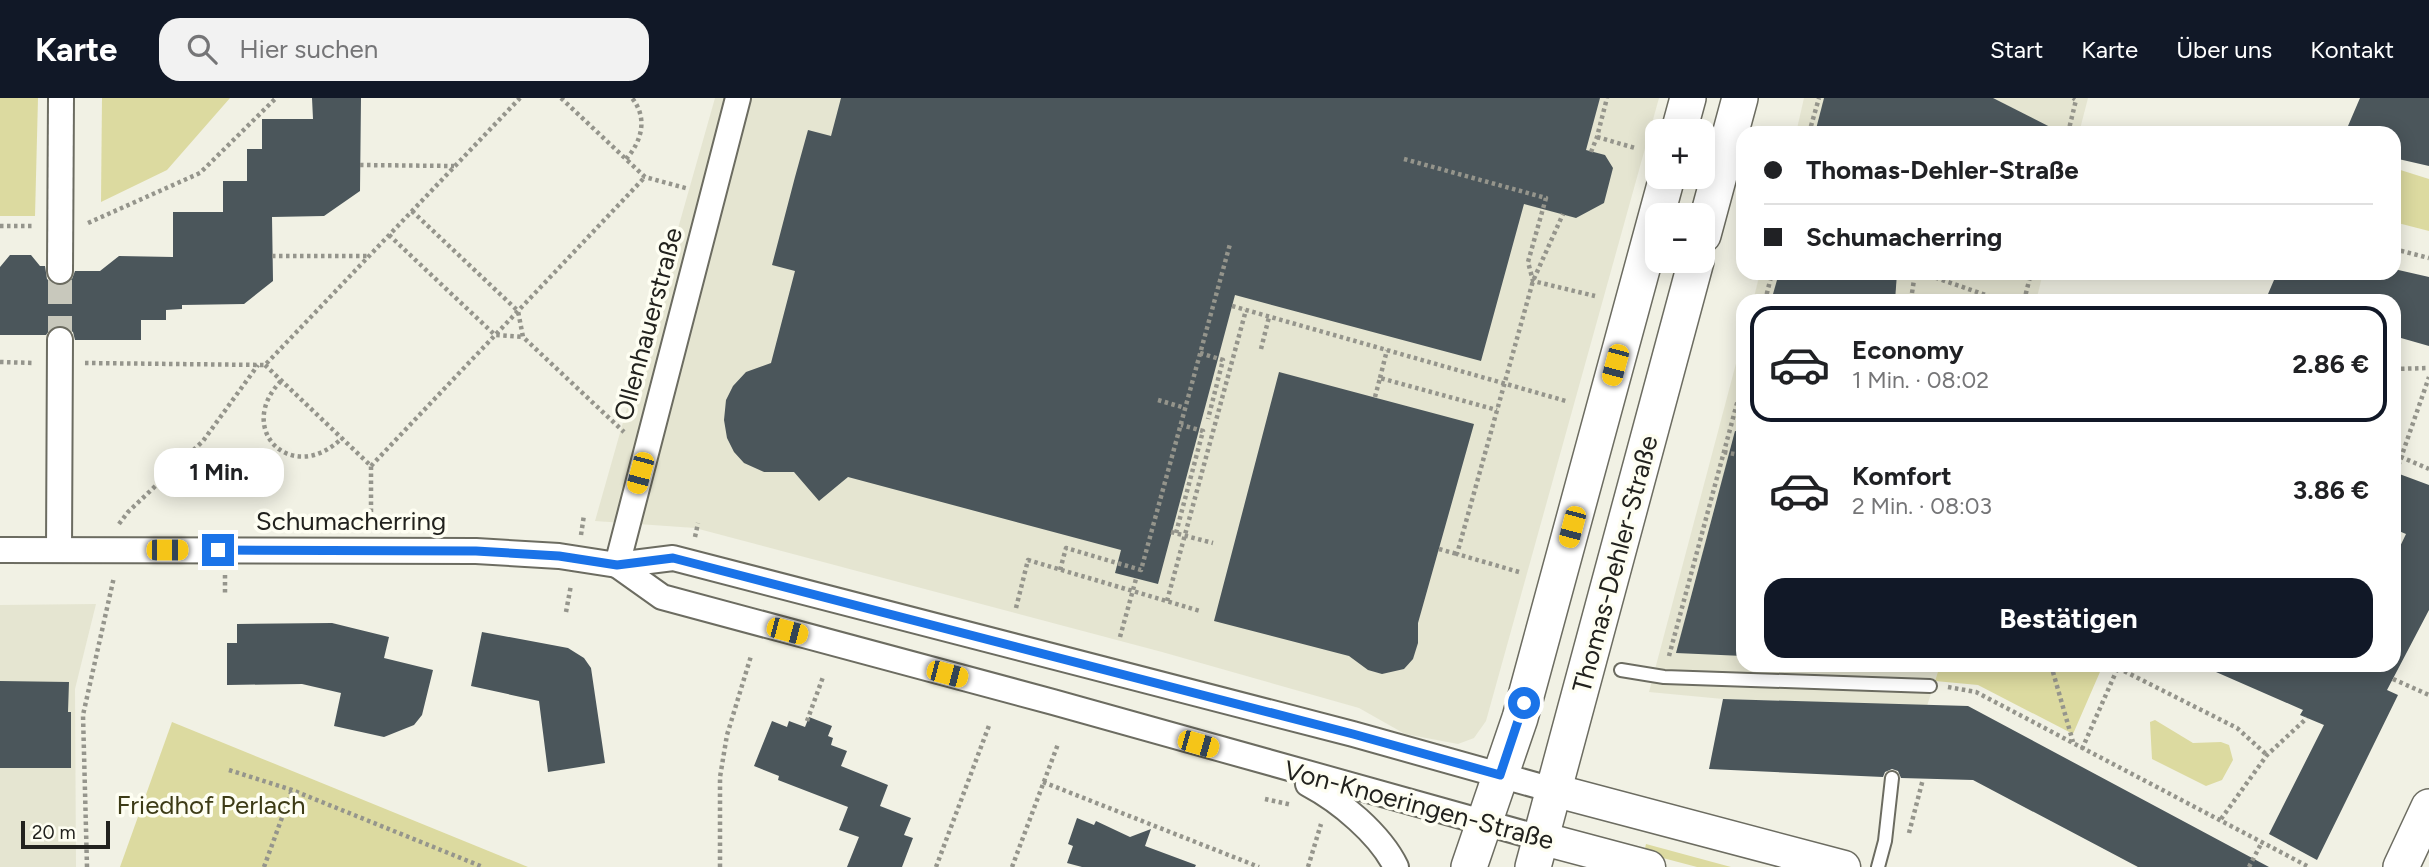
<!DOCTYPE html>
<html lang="de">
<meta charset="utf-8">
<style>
:root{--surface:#fff;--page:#f2f2f2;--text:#202124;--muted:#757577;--line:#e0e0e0;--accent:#111827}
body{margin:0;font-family:Figtree,sans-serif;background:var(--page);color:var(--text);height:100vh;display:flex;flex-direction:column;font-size:26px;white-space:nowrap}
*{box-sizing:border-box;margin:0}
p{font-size:23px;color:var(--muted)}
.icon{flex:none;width:38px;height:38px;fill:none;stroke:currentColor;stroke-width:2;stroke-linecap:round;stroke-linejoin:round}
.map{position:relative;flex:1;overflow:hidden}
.drawer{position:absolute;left:1736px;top:196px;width:665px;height:378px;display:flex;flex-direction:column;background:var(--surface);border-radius:21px;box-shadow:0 4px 18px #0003}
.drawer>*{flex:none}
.guide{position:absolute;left:1736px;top:28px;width:665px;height:154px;border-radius:21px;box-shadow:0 4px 18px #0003;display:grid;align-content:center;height:154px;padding:0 28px;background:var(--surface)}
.controls{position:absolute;left:1645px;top:21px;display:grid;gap:14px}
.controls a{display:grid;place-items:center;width:70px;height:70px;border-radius:14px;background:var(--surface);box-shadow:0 4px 18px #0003;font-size:35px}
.scale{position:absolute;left:21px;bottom:18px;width:89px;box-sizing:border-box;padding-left:7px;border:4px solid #22221e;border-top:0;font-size:19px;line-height:24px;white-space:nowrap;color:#22221e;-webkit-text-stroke:5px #fefef2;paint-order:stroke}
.end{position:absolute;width:32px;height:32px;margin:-16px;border:9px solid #1a73e8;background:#fff;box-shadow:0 0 0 4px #fff}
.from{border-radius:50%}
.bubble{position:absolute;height:49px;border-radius:21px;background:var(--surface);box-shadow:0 4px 18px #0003;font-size:23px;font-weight:700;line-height:49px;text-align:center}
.car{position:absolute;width:21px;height:42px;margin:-21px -10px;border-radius:9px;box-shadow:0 0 5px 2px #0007;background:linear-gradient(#f5c518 24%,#345 0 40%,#f5c518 0 76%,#345 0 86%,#f5c518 0)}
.guide b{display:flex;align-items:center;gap:24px;height:66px;font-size:26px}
.guide b+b{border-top:2px solid var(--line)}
.guide i{width:18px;height:18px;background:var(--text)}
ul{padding:12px 0 0;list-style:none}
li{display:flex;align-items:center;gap:21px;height:116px;margin:0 14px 10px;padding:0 14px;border:4px solid transparent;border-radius:21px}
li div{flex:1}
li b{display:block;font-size:26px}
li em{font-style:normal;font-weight:700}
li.active{border-color:var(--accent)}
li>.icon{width:63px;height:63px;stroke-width:1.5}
.action{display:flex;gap:14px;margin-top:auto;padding:14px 28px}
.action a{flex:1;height:80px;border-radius:21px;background:var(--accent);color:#fff;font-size:28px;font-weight:700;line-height:80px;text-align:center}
header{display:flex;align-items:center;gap:42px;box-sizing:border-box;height:98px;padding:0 35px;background:var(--accent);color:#fff}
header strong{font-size:33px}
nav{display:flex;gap:38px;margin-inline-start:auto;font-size:24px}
.search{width:490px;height:63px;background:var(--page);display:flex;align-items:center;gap:18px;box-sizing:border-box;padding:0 24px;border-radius:21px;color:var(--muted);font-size:26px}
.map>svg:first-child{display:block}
</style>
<header>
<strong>Karte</strong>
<div class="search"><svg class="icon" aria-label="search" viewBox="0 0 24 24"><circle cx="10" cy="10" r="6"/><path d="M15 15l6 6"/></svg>Hier suchen</div>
<nav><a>Start</a><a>Karte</a><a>Über uns</a><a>Kontakt</a></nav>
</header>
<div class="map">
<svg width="2429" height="769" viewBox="0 0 2429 769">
<rect width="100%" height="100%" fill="#f1f1e4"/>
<g fill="#e5e5d1">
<polygon points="715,0 1659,0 1486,623 1474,640 1458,646 1405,636 1359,610 1162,554 695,430 595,423"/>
<polygon points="1804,0 2088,0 2079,35 1796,35"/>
<polygon points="1760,175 2043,175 2036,203 1753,203"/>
<polygon points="1743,239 1743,567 1940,567 1927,608 1723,601 1649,594"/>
<polygon points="96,506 75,591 76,769 0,769 0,507"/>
</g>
<g fill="#dcdaa0">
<polygon points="0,0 38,0 35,118 0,118"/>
<polygon points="102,0 230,0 167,72 101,104"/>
<polygon points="2394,70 2429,81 2429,133 2394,124"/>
<polygon points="1940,567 2103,567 2073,636 1978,587 1935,583"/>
<polygon points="2155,622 2193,645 2221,644 2229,647 2233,662 2222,682 2206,688 2152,661 2150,624"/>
<polygon points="172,624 528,769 120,769"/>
<polygon points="1646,746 1731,769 1697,769 1644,755"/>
</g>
<g fill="#4b565b">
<polygon points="312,0 361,0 360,93 324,118 272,119 273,183 244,206 182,207 182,211 166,212 166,222 141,222 141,242 75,242 73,234 61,227 52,229 46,237 0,237 0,169 10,157 31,157 40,168 45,168 47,181 53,186 61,188 72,181 75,173 100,173 119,158 173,159 173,114 223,114 223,83 247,83 247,51 262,51 262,21 313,21"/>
<polygon points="841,0 1600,0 1586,52 1605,57 1613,70 1604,105 1576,120 1524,106 1481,263 1235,197 1158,486 1115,475 1121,452 848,379 819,403 794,374 764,374 744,365 734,354 727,340 724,322 726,302 733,288 746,274 771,265 795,173 772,167 795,79 808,32 831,38"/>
<polygon points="1824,0 1993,0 2062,35 1815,35"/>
<polygon points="2360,0 2429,0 2429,68 2394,60 2394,35 2345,35"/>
<polygon points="2394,171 2429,179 2429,248 2394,238 2394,203 2265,203 2277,175 2394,175"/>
<polygon points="1779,175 1897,175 1895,203 1771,203"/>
<polygon points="1279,274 1474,326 1418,525 1418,545 1413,561 1404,571 1382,576 1368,572 1349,558 1214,523"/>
<polygon points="1735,333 1743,334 1743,558 1676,555"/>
<polygon points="2394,374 2429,387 2429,512 2387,592 2398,597 2317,762 2269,736 2324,627 2300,617 2303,612 2200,567 2394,567 2394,461 2406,436 2394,431"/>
<polygon points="332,525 389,539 384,560 433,572 422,617 414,627 384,639 334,628 341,595 302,586 227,587 227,545 237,545 237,526"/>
<polygon points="482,534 568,550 584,560 591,570 605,665 548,674 539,603 471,588"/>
<polygon points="0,583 69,584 68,614 71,614 71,670 0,670"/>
<polygon points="1723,601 1968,608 2269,769 2138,769 1973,682 1901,680 1898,673 1892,671 1885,674 1883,679 1709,671"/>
<polygon points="809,619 832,628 828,638 833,640 831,647 847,653 841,668 888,687 880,708 911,720 904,737 913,740 902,769 847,769 859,739 839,732 848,709 778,682 779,678 754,668 772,623 787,629 789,623 805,629"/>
<polygon points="1077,720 1094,727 1096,723 1130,739 1151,731 1145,748 1196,767 1195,769 1082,769 1067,765 1073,748 1068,746"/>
</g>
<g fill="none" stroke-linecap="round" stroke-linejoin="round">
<polyline stroke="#c8c8bc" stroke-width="24" stroke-dasharray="24 12" stroke-linecap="butt" points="60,242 60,173"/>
<g stroke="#6c6c61" stroke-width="16">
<g id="service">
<polyline points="1621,572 1664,579 1930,588"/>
<polyline points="1878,769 1885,743 1892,680"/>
</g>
</g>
<g stroke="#6c6c61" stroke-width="28">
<g id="minor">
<polyline points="60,173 61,0"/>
<polyline points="0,452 476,453 559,458 617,467 673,460 1353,636 1553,692"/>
<polyline points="59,452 60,242"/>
<polyline points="617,467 662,499 1053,604 1540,740"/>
<polyline points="617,467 738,0"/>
<path d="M1308 686C1340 703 1380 736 1396 769"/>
</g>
</g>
<g stroke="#6c6c61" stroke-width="35">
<g id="tertiary">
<polyline points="1553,692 1844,769"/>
<polyline points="1540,740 1649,769"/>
</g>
</g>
<g stroke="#6c6c61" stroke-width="38">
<g id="secondary">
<polyline points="1679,33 1688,0"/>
<polyline points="1703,137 1740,0"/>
<polyline points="1469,769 1520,620 1667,79"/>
<polyline points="1533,769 1696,163"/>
<polyline points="2401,769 2429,709"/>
</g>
</g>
<g stroke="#95958c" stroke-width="4.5" stroke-dasharray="3.5 3.5" stroke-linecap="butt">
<polyline points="561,0 645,79 689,91"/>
<polyline points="1809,35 1819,0"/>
<polyline points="2068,35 2076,2 2073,0"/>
<polyline points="2352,35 2353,33"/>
<polyline points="1597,39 1635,50"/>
<polyline points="1591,54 1597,39 1607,0"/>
<path d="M626 61C642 43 648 20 632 0"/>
<polyline points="1404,61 1546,100 1528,164 1533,183 1595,198"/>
<polyline points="360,67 454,68"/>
<polyline points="412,113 518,213 523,239 624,334"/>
<polyline points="88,125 200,75 276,0"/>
<polyline points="0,128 34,128"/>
<polyline points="389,137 495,237 523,239"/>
<polyline points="2394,151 2429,160"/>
<polyline points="272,158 369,158"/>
<polyline points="1922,175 2003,203"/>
<polyline points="1912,195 1915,175"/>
<polyline points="1765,203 1772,175"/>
<polyline points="2024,203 2031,175"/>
<polyline points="1232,208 1566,303"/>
<polyline points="1261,251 1269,219"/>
<polyline points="1200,255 1223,262 1208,321"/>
<polyline points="0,264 34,265"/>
<polyline points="85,265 265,267 520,0"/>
<polyline points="265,267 371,368 371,415"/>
<polyline points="2394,271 2429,270"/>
<polyline points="1380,280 1387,252"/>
<path d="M281 283C234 331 292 389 342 340"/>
<polyline points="1375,299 1380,280 1497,312"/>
<polyline points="1158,302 1185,310"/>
<polyline points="1724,354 1739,357"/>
<polyline points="2394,356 2429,371"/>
<polyline points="371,368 645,79"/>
<polyline points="2396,374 2429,279"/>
<polyline points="119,426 128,414 203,343 258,267"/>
<polyline points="1171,434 1213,445"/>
<polyline points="1176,435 1203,333 1181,327"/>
<polyline points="581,437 584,417"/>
<polyline points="695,439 698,425"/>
<polyline points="1439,451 1457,456"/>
<polyline points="1060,472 1066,450 1141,472 1230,146"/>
<polyline points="1519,474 1457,456 1533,183 1563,116"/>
<polyline points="225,477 225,498"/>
<polyline points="1167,503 1246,212"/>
<polyline points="1016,510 1028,462 1200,513"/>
<polyline points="566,514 571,487"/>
<polyline points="1120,539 1136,481"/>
<polyline points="1669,558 1743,283"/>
<polyline points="2051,567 2073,644"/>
<polyline points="2363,567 2369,570"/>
<polyline points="2118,570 2237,630 2267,657"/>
<polyline points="2393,581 2429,597"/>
<polyline points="1948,589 1976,594 2309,769"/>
<polyline points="807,623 823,579"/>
<polyline points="2082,651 2119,567"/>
<polyline points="229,672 292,692 483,769"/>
<polyline points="1043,684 1259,769"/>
<polyline points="1265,701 1292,707"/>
<polyline points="2221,721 2267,657 2307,620"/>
<polyline points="1909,735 1923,681"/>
<polyline points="87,769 83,617 114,479"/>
<polyline points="264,769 292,692"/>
<polyline points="720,769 720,679 727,637 751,558"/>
<polyline points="936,769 990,625"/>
<polyline points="1012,769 1058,646"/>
<polyline points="1308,769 1321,726"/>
<polyline points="2249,769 2262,744"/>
</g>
<use href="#service" stroke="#fff" stroke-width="12"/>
<use href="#minor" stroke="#fff" stroke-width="24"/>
<use href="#tertiary" stroke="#fff" stroke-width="32"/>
<use href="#secondary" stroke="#fff" stroke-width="35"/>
</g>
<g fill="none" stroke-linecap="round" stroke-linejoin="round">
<polyline stroke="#1a73e8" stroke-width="9" points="218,452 476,453 559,458 617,467 673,460 1353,636 1500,677 1524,605"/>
</g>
<g text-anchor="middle" stroke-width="7" stroke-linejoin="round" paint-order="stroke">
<g font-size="26" fill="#22221e" stroke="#fefef2">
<text transform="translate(648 226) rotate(-75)" y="9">Ollenhauerstraße</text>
<text x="351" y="432">Schumacherring</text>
<text transform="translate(1615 466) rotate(-75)" y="9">Thomas-Dehler-Straße</text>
<text transform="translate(1419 707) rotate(15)" y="9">Von-Knoeringen-Straße</text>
</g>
<g font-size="26" fill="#3d3b16" stroke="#fefef2">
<text x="211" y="716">Friedhof Perlach</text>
</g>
</g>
</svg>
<div class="controls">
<a>+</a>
<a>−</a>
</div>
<div class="scale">20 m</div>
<i class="end from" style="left:1524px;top:605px"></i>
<i class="end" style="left:218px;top:452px"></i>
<div class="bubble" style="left:154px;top:350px;width:130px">1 Min.</div>
<i class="car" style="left:1615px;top:267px;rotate:195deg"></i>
<i class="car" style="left:640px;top:375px;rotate:195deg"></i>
<i class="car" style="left:1572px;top:429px;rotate:195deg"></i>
<i class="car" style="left:167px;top:452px;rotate:90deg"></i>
<i class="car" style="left:787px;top:533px;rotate:105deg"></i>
<i class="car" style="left:947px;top:576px;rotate:105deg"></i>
<i class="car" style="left:1198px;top:646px;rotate:106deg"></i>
<div class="guide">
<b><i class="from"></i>Thomas-Dehler-Straße</b>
<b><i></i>Schumacherring</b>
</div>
<section class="drawer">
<ul>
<li class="active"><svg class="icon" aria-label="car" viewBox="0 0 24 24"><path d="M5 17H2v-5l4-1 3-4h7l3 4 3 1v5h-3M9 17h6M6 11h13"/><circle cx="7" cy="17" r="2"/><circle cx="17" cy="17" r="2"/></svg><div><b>Economy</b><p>1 Min. · 08:02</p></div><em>2.86 €</em></li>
<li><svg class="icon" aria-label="car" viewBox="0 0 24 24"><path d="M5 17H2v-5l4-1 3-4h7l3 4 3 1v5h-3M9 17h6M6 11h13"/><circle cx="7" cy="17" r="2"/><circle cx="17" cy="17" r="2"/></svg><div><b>Komfort</b><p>2 Min. · 08:03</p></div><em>3.86 €</em></li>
</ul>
<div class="action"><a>Bestätigen</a></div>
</section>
</div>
